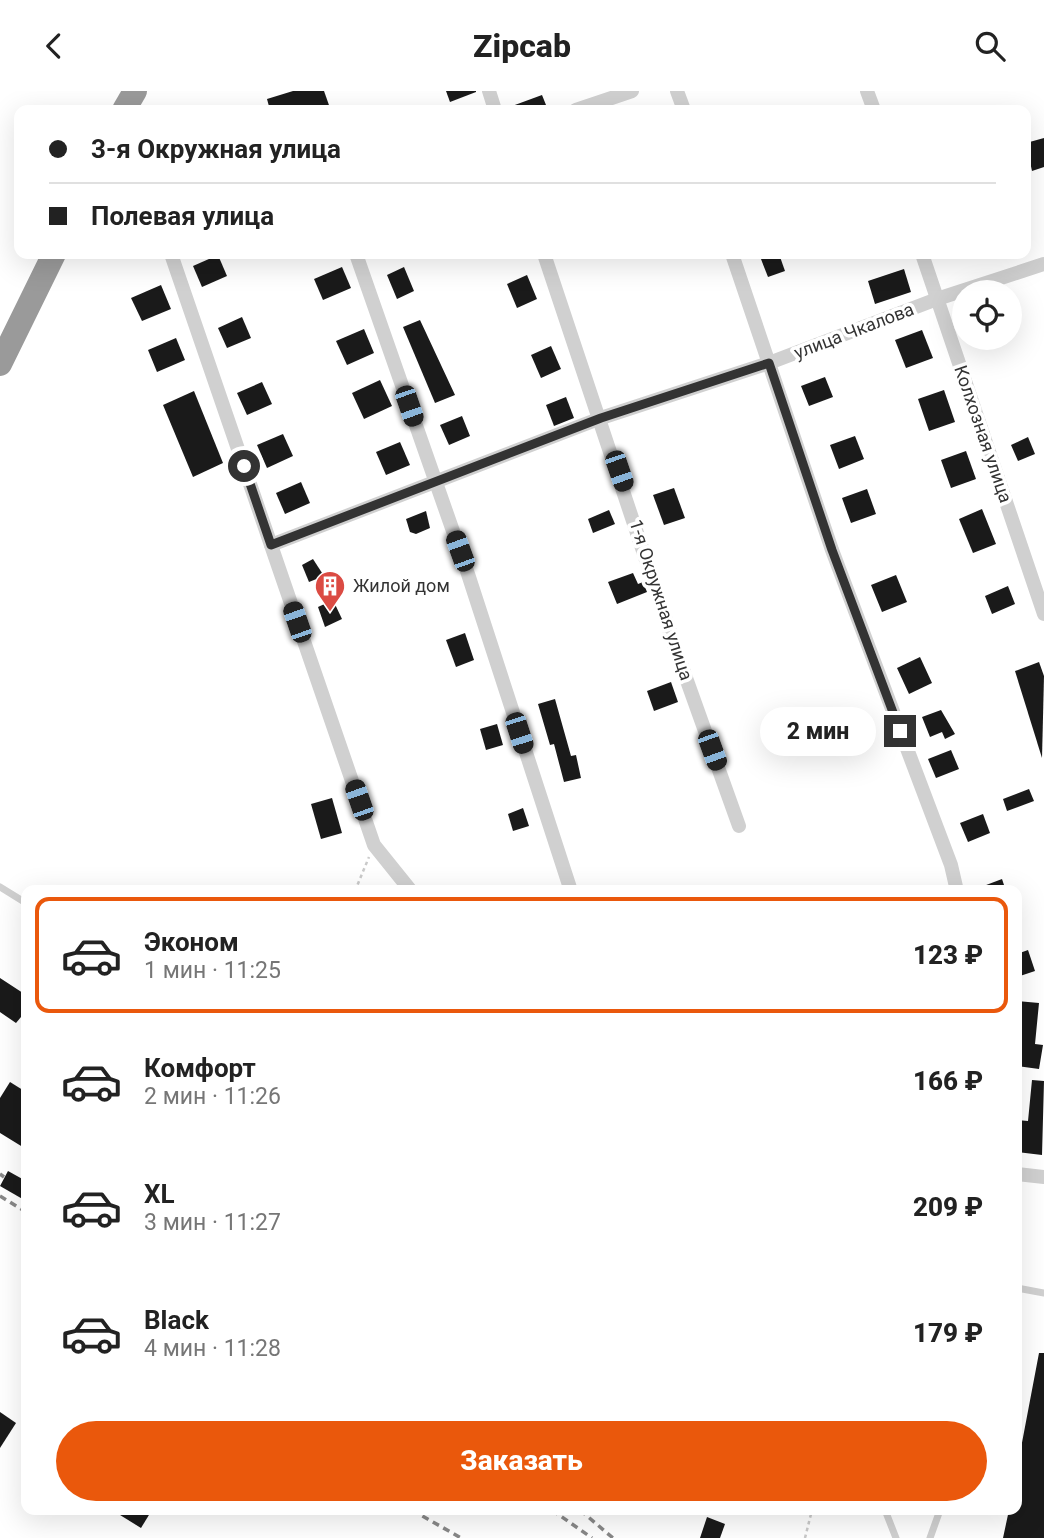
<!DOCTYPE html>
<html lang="ru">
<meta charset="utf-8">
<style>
:root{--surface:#fff;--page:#f6f6f6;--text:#222;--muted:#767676;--line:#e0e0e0;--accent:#ea580c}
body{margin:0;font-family:Roboto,sans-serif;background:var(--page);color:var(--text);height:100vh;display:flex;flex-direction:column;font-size:26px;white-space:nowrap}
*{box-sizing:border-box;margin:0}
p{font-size:23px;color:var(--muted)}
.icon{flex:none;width:38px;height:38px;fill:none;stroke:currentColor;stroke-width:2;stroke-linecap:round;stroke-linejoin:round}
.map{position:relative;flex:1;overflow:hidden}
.side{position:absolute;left:21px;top:794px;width:1001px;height:630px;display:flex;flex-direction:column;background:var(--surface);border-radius:14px;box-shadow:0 7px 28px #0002}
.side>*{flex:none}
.top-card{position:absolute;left:14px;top:14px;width:1017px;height:154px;border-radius:14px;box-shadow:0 7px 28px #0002;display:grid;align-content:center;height:154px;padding:0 35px;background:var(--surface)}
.fabs{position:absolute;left:952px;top:189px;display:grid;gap:14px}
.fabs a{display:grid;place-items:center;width:70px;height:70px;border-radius:50%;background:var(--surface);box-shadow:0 7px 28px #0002;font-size:35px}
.end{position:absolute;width:32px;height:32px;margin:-16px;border:9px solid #333;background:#fff;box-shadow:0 0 0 4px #fff}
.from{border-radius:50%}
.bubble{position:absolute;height:49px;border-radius:24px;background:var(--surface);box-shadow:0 7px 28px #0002;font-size:23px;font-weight:800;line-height:49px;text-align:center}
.car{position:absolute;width:21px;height:42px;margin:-21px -10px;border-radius:9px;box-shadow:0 0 5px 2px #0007;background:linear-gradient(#222 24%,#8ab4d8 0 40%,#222 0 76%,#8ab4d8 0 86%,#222 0)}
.top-card b{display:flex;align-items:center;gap:24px;height:66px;font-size:26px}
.top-card b+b{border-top:2px solid var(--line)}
.top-card i{width:18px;height:18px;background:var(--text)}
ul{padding:12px 0 0;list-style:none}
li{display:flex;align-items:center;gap:21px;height:116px;margin:0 14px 10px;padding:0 21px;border:4px solid transparent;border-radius:14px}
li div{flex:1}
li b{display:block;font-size:26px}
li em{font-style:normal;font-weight:800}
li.current{border-color:var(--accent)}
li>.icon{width:63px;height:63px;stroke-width:1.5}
.button{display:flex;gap:14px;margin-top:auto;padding:14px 35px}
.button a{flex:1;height:80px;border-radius:42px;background:var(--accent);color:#fff;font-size:28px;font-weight:800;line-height:80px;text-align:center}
header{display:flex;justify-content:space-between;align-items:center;height:91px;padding:0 35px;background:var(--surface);font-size:32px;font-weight:800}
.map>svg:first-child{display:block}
</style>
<header><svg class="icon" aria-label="back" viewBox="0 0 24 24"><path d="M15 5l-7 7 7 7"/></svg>Zipcab<svg class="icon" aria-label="search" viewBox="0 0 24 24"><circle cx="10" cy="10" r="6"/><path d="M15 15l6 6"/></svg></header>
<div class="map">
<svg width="1044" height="1447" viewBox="0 0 1044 1447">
<rect width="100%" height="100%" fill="#fff"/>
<g fill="#1a1a1a">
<polygon points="293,0 324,0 330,17 270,19 267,8"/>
<polygon points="446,0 476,0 476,1 450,11"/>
<polygon points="542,4 548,19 504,19 504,18"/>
<polygon points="1044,47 1044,76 1032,80 1026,52"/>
<polygon points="759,163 779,163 785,180 768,186"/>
<polygon points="218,164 227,185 202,196 193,175"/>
<polygon points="342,176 351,197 323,209 314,188"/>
<polygon points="404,176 414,200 397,208 387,184"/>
<polygon points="904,178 911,201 875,213 868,190"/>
<polygon points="527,184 537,208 517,217 507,193"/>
<polygon points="161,194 171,218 142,230 131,207"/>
<polygon points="242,226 251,247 227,257 218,237"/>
<polygon points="420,229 455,304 435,312 403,236"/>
<polygon points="364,238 374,262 347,274 336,250"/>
<polygon points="922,239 933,267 906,277 895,249"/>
<polygon points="176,247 185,269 157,281 148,259"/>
<polygon points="551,255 561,278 541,287 531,264"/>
<polygon points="825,286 833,306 809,315 801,295"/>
<polygon points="380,289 392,315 364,328 352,302"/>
<polygon points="262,291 272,313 247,324 237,302"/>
<polygon points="944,299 955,331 929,340 918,308"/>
<polygon points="194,300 223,372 193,386 163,314"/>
<polygon points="566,306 574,327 554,335 546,314"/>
<polygon points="462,325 470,345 449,354 440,334"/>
<polygon points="283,343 293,365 267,377 257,354"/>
<polygon points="855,345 864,368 839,378 830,354"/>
<polygon points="1028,346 1035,363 1018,370 1011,354"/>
<polygon points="400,351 410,374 386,384 376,361"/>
<polygon points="966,360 976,388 951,397 941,369"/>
<polygon points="301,391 310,412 285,423 276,402"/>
<polygon points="674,397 685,427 664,434 653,404"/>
<polygon points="867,398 876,423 851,432 842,407"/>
<polygon points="982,418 996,453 973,462 959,428"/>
<polygon points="609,419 615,433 593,442 588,428"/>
<polygon points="426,420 430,437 416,443 410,441 406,428"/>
<polygon points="313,468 324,485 309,491 302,474"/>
<polygon points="633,482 638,493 643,491 647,501 617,513 608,491"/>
<polygon points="896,484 907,511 882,521 871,494"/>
<polygon points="1008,495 1015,513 992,523 985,505"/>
<polygon points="333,509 342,528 325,536 318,516"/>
<polygon points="465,542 474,569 456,576 446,549"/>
<polygon points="920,566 932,592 909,603 897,577"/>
<polygon points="1039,571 1044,585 1042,667 1015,580"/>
<polygon points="671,591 678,611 654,620 647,600"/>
<polygon points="555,608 571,665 576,664 581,687 564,691 554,653 550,654 538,613"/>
<polygon points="941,619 955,643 945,648 942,641 930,646 922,626"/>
<polygon points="497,633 503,654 486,659 480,638"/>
<polygon points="951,659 959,678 936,687 928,668"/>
<polygon points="1029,698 1034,710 1007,720 1003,708"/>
<polygon points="332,707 342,742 321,748 311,713"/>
<polygon points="523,717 529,735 513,740 508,723"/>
<polygon points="983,723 990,742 968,751 960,732"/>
<polygon points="1002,788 1006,800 973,800 973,799"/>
<polygon points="1028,859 1035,880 1017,886 1017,863"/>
<polygon points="0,887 26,904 26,929 21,926 16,932 0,921"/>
<polygon points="1017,910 1039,912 1035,953 1043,954 1039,978 1017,975"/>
<polygon points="1032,989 1044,990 1042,1064 1017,1061 1017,1029 1028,1030"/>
<polygon points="10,991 26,1001 26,1058 0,1042 0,1007"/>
<polygon points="8,1080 26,1090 26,1110 0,1095"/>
<polygon points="1039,1262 1044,1262 1044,1447 1003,1447 1009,1419 1017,1419 1017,1378"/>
<polygon points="0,1321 16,1332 0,1357"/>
<polygon points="112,1419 152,1419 141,1437"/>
<polygon points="707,1426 725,1433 720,1447 700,1447"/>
</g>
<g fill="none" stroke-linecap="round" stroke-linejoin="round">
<g stroke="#cacaca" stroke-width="2.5" stroke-dasharray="3.5 3.5" stroke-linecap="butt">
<polyline points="355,800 369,766"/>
<polyline points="805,1447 812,1419"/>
</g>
<g stroke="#d0d0d0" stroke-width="7">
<polyline points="0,796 26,812"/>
<polyline points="1017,1197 1044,1202"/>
<polyline points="885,1419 896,1447"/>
<polyline points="930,1447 940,1419"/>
</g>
<g stroke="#d0d0d0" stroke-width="14">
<polyline points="489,0 495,19"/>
<polyline points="677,0 684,19"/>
<polyline points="867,0 874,19"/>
<polyline points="576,19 632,0"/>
<polyline points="171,163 374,754 411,800"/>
<polyline points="356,163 468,483 571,800"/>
<polyline points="544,163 676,559 739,735"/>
<polyline points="732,163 832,459 951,774 957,800"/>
<polyline points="922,163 1044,523"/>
<polyline points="271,454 601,327 769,272 937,208 1044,173"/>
<polyline points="1017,1083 1044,1086"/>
</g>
<g stroke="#9a9a9a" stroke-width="24">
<polyline points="124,19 135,0"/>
<polyline points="0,273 54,163"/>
</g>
<g stroke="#888" stroke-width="3.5" stroke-dasharray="7 5" stroke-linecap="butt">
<polyline points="0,1083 4,1086"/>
<polyline points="0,1105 26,1121"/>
<polyline points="412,1419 461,1447"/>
<polyline points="552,1419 592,1447"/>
<polyline points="580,1419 613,1447"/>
</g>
</g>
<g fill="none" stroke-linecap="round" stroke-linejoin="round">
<polyline stroke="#333" stroke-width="9" points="244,375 271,454 601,327 769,272 832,459 900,640"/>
</g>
<defs>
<g id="building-pin" transform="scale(1.575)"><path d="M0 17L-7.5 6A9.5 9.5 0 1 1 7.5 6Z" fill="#db4b43" stroke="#fff"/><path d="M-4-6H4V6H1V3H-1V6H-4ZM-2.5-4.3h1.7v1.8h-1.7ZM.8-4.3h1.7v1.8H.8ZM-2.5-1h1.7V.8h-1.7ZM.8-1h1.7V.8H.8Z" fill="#fff"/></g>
</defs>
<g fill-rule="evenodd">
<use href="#building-pin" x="330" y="495"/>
</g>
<g text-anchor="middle" stroke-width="7" stroke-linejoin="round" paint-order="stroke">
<g font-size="18" fill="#333" stroke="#fff">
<text transform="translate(854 240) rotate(-21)" y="6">улица Чкалова</text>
<text transform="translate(983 343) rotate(71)" y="6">Колхозная улица</text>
<text transform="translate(661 509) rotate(72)" y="6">1-я Окружная улица</text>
</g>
<g font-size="18" fill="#333" stroke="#fff" text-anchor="start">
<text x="353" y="501">Жилой дом</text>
</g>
</g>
</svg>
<div class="fabs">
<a><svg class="icon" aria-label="locate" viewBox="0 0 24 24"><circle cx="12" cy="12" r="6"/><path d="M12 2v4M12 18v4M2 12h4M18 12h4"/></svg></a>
</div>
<i class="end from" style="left:244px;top:375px"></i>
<i class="end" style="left:900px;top:640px"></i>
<div class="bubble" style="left:760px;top:616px;width:116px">2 мин</div>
<i class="car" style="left:409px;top:315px;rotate:161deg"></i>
<i class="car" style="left:619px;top:380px;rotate:161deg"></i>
<i class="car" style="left:460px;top:460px;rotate:340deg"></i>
<i class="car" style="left:297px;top:531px;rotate:341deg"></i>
<i class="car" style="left:519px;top:642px;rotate:162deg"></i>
<i class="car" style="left:712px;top:659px;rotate:160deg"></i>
<i class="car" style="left:359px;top:709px;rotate:341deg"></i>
<div class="top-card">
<b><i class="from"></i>3-я Окружная улица</b>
<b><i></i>Полевая улица</b>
</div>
<section class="side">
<ul>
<li class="current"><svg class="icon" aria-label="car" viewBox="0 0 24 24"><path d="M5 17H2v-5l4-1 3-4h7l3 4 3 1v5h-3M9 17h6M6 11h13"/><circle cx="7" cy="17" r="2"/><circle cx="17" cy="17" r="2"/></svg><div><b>Эконом</b><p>1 мин · 11:25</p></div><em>123 ₽</em></li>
<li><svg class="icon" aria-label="car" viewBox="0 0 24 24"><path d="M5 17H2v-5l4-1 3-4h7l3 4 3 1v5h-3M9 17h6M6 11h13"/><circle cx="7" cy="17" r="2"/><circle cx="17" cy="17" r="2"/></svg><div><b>Комфорт</b><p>2 мин · 11:26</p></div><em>166 ₽</em></li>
<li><svg class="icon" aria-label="car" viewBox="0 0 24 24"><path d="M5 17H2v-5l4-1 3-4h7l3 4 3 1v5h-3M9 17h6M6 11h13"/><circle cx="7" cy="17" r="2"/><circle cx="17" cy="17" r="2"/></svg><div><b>XL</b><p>3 мин · 11:27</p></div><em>209 ₽</em></li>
<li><svg class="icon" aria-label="car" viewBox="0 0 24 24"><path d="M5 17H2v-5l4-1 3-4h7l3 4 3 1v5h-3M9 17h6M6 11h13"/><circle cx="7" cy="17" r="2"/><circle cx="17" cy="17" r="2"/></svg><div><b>Black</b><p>4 мин · 11:28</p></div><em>179 ₽</em></li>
</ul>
<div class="button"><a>Заказать</a></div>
</section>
</div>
